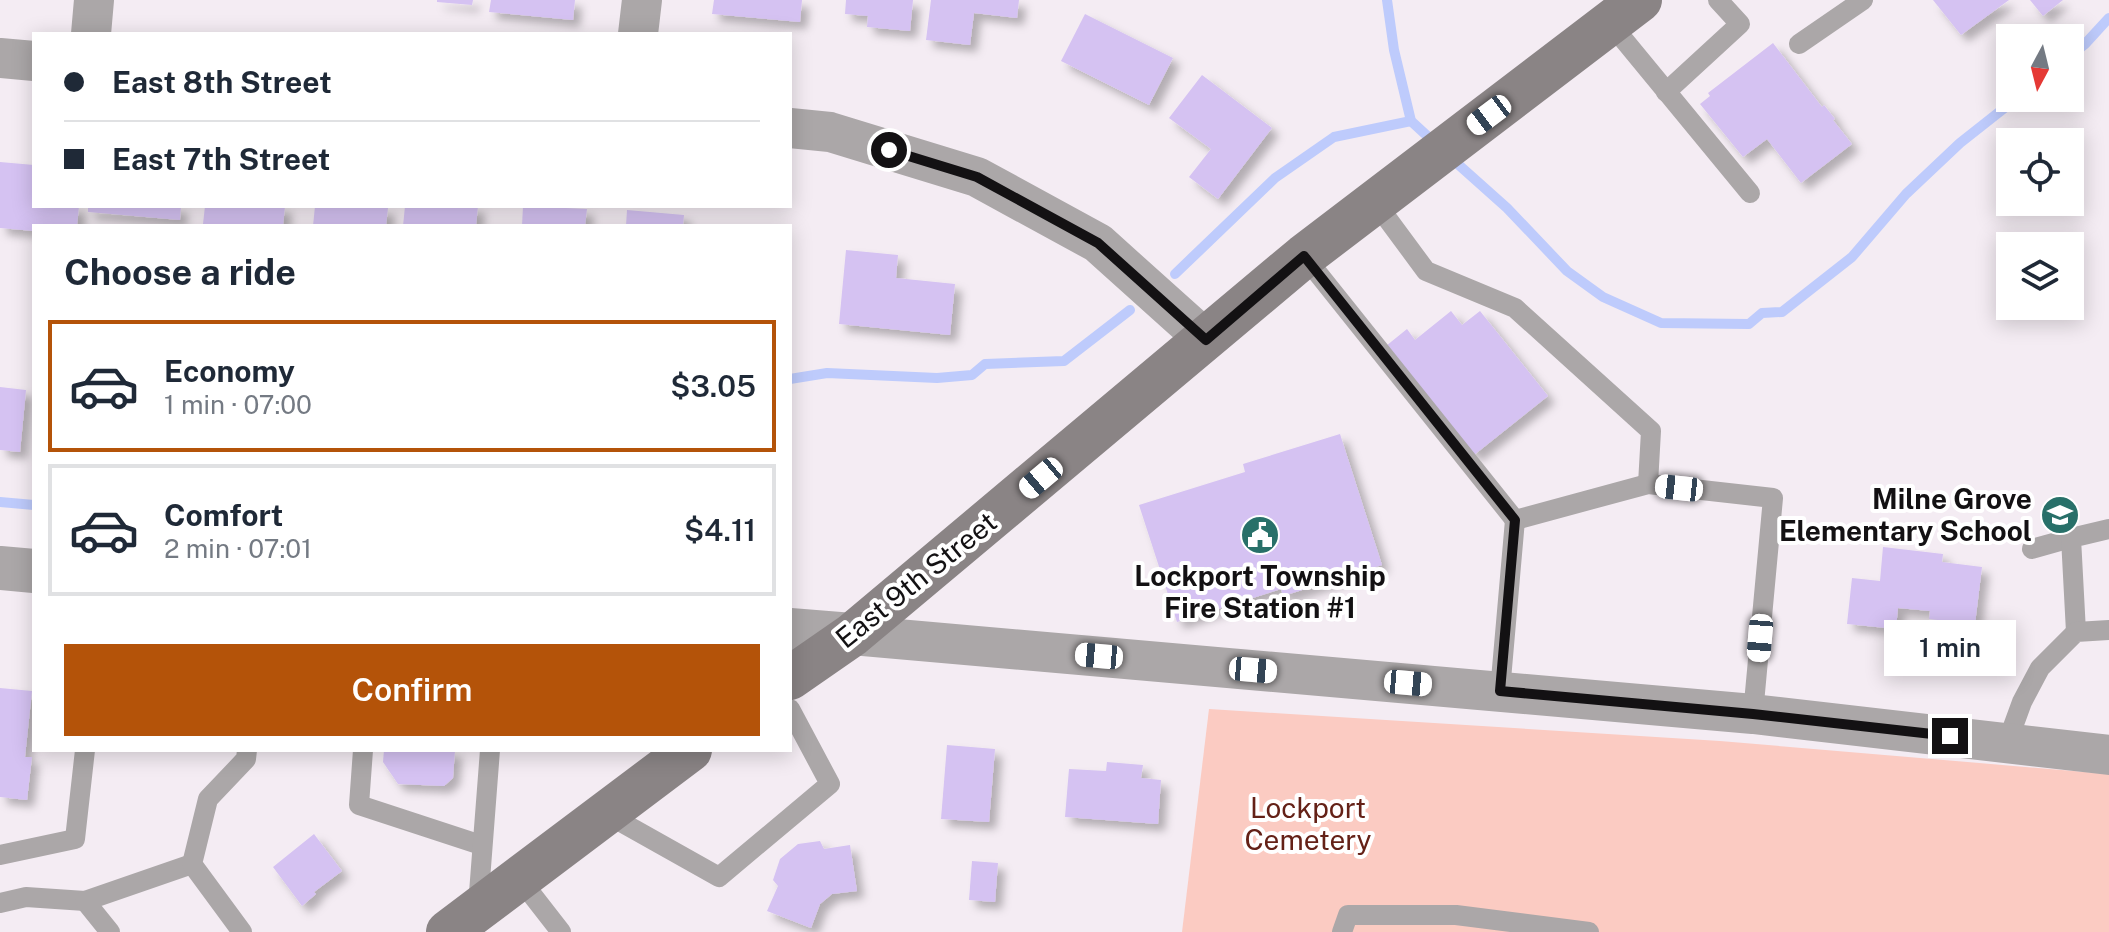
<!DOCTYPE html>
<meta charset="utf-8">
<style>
:root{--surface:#fff;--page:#f2f2f3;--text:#1f2937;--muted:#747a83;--line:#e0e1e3;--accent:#b45309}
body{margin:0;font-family:"Public Sans",sans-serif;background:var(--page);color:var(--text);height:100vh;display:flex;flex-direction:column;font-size:30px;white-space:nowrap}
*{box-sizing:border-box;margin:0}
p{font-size:26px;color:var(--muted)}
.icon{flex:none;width:44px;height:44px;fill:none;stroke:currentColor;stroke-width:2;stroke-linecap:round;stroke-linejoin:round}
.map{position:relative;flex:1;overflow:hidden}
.details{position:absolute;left:32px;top:224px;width:760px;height:528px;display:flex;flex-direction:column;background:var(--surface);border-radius:0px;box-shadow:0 4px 20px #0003}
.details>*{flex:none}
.top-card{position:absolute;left:32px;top:32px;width:760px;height:176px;border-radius:0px;box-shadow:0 4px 20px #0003;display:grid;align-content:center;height:176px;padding:0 32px;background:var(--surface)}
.needle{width:52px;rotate:187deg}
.buttons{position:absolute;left:1996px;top:24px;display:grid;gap:16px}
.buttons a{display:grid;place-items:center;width:88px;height:88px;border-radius:0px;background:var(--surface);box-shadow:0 4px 20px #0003;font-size:40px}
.end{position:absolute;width:36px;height:36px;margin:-18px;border:10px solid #131113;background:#fff;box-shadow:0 0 0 4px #fff}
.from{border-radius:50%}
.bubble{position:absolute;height:56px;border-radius:0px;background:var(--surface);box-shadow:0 4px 20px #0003;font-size:26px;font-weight:600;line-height:56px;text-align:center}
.car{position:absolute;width:24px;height:48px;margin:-24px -12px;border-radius:10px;box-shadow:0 0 6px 2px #0007;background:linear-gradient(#fff 24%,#345 0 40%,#fff 0 76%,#345 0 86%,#fff 0)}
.top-card b{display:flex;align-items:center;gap:28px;height:76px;font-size:30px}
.top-card b+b{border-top:2px solid var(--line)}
.top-card i{width:20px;height:20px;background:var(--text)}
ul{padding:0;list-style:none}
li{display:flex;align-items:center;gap:24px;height:132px;margin:0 16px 12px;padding:0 16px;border:4px solid var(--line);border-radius:0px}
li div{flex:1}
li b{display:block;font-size:30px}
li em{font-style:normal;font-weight:600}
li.active{border-color:var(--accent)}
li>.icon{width:72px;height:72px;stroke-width:1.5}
h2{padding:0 32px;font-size:36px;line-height:96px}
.cta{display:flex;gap:16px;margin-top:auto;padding:16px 32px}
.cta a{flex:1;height:92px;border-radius:0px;background:var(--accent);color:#fff;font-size:32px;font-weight:600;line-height:92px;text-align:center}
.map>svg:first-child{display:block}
</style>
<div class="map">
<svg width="2109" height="932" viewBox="0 0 2109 932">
<defs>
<filter id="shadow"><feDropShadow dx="7" dy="7" stdDeviation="4" flood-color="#0004"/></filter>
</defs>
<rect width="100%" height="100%" fill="#f4ecf3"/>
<polygon fill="#fbcbc2" points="1209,709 1720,741 2109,774 2109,932 1182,932"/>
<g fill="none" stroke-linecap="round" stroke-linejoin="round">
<g stroke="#becbfc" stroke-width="10">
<polyline points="1387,0 1394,50 1411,121 1436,144"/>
<polyline points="2070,56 2085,44 2109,18"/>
<polyline points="1451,158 1507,208 1567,271 1603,297 1661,323 1749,324 1762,313 1782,312 1852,257 1906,194 1960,143 2017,98"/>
<polyline points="1175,274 1275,178 1334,137 1411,121"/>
<polyline points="790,379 827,373 937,378 972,375 985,364 1064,361 1130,310"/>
<polyline points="0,502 34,505"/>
</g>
</g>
<g fill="#d5c2f2" filter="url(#shadow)">
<polygon points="437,0 473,0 472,5 437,2"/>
<polygon points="491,0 575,0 573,20 489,12"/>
<polygon points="714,0 802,0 800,22 712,14"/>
<polygon points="846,0 913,0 910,31 867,27 868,16 845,14"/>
<polygon points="931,0 1019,0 1017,18 974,13 970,45 926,40"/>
<polygon points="1933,0 2009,0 1961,35"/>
<polygon points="2030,0 2063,0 2043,16"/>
<polygon points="1085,14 1173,58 1149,105 1061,61"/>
<polygon points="1773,43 1822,107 1824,105 1835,119 1833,120 1852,144 1801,183 1767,139 1743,157 1700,104 1710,96 1708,93"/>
<polygon points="1202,75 1272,128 1218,199 1189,177 1211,149 1169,118"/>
<polygon points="0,162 34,165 34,206 79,206 77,226 34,226 34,231 0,228"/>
<polygon points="88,206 181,206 180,220 88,212"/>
<polygon points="205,206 285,206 283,226 203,224"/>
<polygon points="315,206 388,208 386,226 313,226"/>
<polygon points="405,206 478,206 476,226 403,226"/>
<polygon points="523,206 587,209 585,226 522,226"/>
<polygon points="627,210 684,215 683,226 626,226"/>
<polygon points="846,250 898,255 896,278 955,284 950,335 839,324"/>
<polygon points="1451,311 1462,325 1480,311 1548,396 1474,455 1386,346 1407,329 1415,340"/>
<polygon points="0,387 26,390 20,452 0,450"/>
<polygon points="1340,434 1382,565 1283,596 1281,589 1177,622 1139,505 1245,472 1243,464"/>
<polygon points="1883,547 1943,554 1942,562 1982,567 1975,624 1929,619 1930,611 1898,608 1896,629 1847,624 1852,578 1880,581"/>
<polygon points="0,688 32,691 25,757 32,757 27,800 0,797"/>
<polygon points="947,745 995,749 989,822 941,819"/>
<polygon points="384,750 455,750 453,778 444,786 398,784 383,762"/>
<polygon points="1107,762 1143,765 1141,778 1161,780 1158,824 1065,817 1069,769 1106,771"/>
<polygon points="314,834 342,871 314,892 316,894 302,906 273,867"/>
<polygon points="820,841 824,849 850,845 857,891 832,894 820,904 811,928 767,911 778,886 773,880 780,859 798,844"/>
<polygon points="972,861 998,863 995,902 969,900"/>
</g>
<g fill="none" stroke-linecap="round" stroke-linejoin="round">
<g stroke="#aba7a8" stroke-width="20">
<polyline points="1610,23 1750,193"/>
<polyline points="1799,44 1863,0"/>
<polyline points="1666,92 1740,24 1718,0"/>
<polyline points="1375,202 1426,271 1515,308 1651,431 1648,484"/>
<polyline points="1304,256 1515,520"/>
<polyline points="2032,549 2071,538"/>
<polyline points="2076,632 2071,538 2109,529"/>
<polyline points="1500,691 1515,520 1648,484 1773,498 1753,714"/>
<polyline points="2007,743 2022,702 2040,668 2076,632 2109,630"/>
<polyline points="363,750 359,805 481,845"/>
<polyline points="605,813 719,877 830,784 790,709"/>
<polyline points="0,855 75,839 85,750"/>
<polyline points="519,878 561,932"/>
<polyline points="0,903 26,897 85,901"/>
<polyline points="478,906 490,750"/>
<polyline points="110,932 85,901 192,864"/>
<polyline points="242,932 192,864 208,799 246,759 247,750"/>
<polyline points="1342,932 1348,915 1456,915 1589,932"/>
</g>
<g stroke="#aba7a8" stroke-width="40">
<polyline points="91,34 94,0"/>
<polyline points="638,34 642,0"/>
<polyline points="0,58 34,61"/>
<polyline points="790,128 830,132 977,177 1098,243 1206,340"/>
<polyline points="852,635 1753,714 2109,755"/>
</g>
<g stroke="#aba7a8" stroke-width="44">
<polyline points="0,568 34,571"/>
<polyline points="790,630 852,635"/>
</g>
<g stroke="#8a8485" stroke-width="44">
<polyline points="790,678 852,635 1304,256 1640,0"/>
<polyline points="448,932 690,750"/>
</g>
</g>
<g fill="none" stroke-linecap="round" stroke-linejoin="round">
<polyline stroke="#131113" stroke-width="10" points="889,150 977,177 1098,243 1206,340 1304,256 1515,520 1500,691 1753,714 1950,736"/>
</g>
<defs>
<g id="school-disc" transform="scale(2)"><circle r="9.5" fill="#287069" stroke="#fff"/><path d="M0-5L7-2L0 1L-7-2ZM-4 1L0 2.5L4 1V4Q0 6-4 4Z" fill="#fff"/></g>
<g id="civic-disc" transform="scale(2)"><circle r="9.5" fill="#287069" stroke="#fff"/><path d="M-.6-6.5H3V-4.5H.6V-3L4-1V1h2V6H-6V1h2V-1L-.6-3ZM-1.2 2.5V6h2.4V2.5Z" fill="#fff"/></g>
</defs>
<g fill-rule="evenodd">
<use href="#school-disc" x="2060" y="515"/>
<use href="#civic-disc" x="1260" y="535"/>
</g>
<g text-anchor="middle" stroke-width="8" stroke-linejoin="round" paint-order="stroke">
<g font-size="28" font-weight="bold" fill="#131113" stroke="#fff" text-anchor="end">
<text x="2032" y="509">Milne Grove<tspan x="2032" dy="32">Elementary School</tspan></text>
<text x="1260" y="586" text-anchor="middle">Lockport Township<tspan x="1260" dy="32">Fire Station #1</tspan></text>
</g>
<g font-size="28" fill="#131113" stroke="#fff">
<text transform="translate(916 580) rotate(-39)" y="10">East 9th Street</text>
</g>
<g font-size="28" fill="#642117" stroke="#fff">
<text x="1308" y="818">Lockport<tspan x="1308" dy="32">Cemetery</tspan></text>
</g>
</g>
</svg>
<div class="buttons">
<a><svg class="needle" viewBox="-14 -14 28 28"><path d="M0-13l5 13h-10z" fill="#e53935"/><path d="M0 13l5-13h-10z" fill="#747a83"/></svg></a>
<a><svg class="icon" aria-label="locate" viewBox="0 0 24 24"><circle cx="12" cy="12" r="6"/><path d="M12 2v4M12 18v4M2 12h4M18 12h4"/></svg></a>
<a><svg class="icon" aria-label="layers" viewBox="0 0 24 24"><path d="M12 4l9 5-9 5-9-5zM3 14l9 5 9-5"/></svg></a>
</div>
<i class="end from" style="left:889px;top:150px"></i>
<i class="end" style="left:1950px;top:736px"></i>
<div class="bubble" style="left:1884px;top:620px;width:132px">1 min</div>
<i class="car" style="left:1489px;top:115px;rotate:233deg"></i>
<i class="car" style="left:1041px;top:478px;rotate:230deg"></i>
<i class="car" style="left:1679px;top:488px;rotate:276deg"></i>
<i class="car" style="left:1760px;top:638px;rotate:185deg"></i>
<i class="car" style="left:1099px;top:656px;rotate:275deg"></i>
<i class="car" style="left:1253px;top:670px;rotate:95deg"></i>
<i class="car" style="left:1408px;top:683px;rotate:95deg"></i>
<div class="top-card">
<b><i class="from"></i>East 8th Street</b>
<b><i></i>East 7th Street</b>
</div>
<section class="details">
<h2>Choose a ride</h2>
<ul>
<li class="active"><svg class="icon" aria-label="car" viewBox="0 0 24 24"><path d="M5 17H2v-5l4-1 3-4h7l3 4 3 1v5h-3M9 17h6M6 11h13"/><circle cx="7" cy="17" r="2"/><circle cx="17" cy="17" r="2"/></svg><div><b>Economy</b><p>1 min · 07:00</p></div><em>$3.05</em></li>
<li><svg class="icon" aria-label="car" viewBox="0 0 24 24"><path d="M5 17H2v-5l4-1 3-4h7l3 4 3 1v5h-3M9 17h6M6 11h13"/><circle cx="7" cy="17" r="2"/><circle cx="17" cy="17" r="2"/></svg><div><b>Comfort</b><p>2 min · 07:01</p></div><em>$4.11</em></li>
</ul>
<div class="cta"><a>Confirm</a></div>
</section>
</div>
